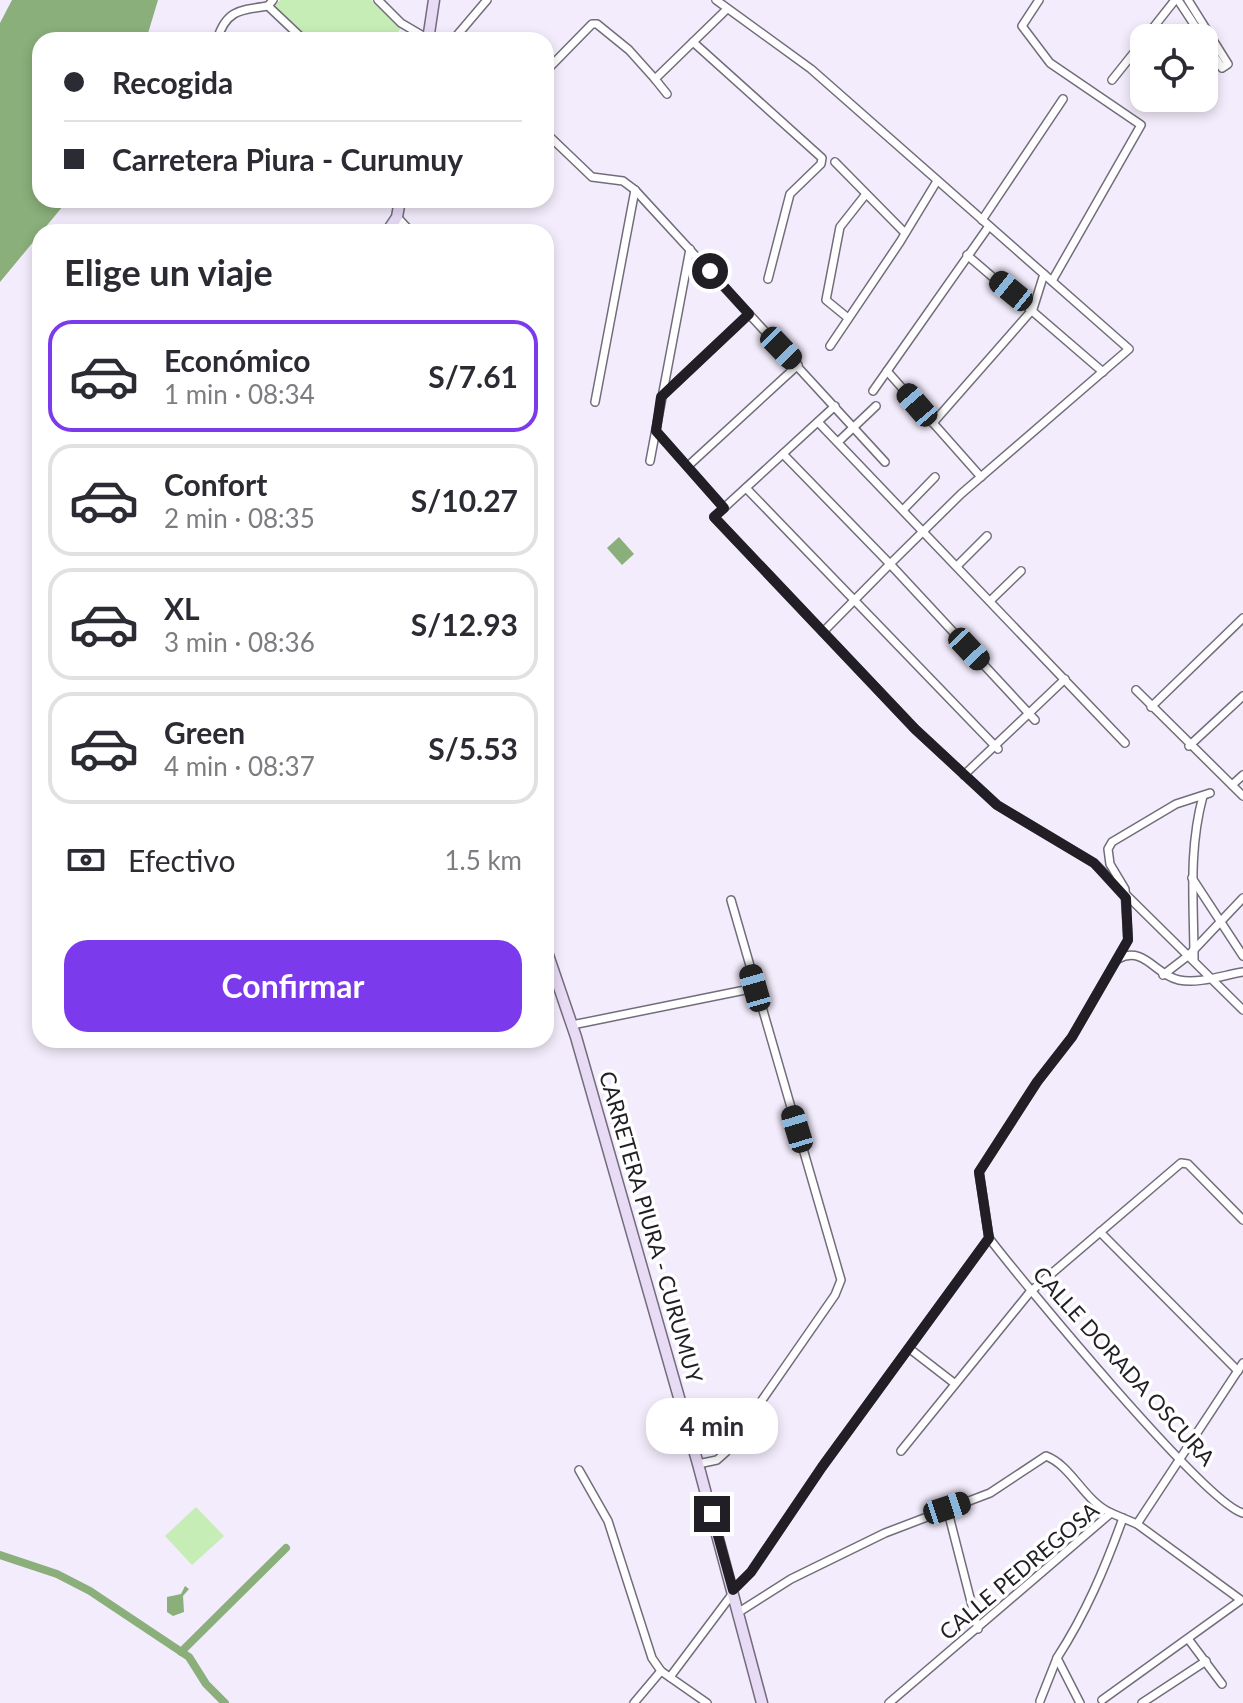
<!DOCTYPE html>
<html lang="es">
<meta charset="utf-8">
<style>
:root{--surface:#fff;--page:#f7f7f7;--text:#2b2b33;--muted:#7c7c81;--line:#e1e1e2;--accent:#7c3aed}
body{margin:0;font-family:Lato,sans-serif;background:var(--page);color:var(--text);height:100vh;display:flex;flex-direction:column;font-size:30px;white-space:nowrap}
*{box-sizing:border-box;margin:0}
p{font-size:26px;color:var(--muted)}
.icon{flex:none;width:44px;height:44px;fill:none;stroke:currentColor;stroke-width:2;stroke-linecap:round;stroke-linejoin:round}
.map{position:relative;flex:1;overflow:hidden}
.side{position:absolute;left:32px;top:224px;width:522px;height:824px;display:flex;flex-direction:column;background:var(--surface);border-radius:24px;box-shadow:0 4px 12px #0003}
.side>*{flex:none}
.banner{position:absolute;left:32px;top:32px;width:522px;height:176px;border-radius:24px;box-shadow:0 4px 12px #0003;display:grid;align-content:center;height:176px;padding:0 32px;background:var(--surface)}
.buttons{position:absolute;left:1130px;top:24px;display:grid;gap:16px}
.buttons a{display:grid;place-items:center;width:88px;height:88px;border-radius:16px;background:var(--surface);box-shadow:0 4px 12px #0003;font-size:40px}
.end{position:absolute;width:36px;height:36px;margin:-18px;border:10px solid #211f25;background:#fff;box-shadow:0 0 0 4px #fff}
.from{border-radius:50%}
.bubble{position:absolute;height:56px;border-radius:24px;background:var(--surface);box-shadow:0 4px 12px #0003;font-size:26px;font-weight:700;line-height:56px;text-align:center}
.car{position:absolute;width:24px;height:48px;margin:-24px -12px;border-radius:10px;box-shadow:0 0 6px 2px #0007;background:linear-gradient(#222 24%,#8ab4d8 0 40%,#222 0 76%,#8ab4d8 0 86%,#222 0)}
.banner b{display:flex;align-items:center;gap:28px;height:76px;font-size:30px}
.banner b+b{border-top:2px solid var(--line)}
.banner i{width:20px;height:20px;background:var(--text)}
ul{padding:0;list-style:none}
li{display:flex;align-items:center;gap:24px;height:112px;margin:0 16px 12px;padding:0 16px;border:4px solid var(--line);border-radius:24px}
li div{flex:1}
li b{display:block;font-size:30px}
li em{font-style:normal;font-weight:700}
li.current{border-color:var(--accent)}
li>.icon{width:72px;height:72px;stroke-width:1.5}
h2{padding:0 32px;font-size:36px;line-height:96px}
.pay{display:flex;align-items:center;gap:20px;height:88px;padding:0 32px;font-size:30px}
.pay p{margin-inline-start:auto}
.cta{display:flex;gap:16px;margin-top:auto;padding:16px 32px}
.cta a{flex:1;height:92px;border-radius:24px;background:var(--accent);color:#fff;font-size:32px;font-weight:700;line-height:92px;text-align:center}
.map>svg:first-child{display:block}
</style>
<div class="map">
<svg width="1243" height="1703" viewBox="0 0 1243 1703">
<rect width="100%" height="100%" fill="#f3ecfc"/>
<g fill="#c7edb6">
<polygon points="280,0 371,0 401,28 391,40 309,40 273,8"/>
<polygon points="196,1507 224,1536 192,1565 165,1536"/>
</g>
<g fill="#8aaf7a">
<polygon points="12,0 158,0 146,40 40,40 40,200 68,200 0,282 0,23"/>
<polygon points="619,537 634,554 622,565 607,548"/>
<polygon points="185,1586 189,1589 183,1596 184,1612 173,1616 167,1612 167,1597 181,1594"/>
</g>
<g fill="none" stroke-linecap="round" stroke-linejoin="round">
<g stroke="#8aaf7a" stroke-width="8">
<polyline points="0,1555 57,1574 90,1591 189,1657 206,1684 225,1703"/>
<polyline points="181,1652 286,1548"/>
</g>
<g stroke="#736d7b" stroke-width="10">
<g id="street">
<polyline points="378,0 401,23 430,40"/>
<polyline points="716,0 811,69 1129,349 961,494 890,564 1035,720"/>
<polyline points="1039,0 1022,26 1050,63 1141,125 1052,281"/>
<polyline points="1178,0 1203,38"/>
<polyline points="1188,0 1228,64 1222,68 1204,40"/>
<polyline points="268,6 304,40"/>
<polyline points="1145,38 1175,0"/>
<path d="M217 40C226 10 240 10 268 6L273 0"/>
<polyline points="453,40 487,0"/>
<polyline points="693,42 822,158 821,164 790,194 768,279"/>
<polyline points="546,71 592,24 597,24 629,50 655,79"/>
<polyline points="1112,80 1144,40"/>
<polyline points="667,94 655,79 727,9"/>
<polyline points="546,133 592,177 623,181 635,190 885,462"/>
<polyline points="835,162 905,233"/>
<polyline points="397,217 411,232"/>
<polyline points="982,220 1063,99"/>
<polyline points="967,255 1103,372"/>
<polyline points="848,318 826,300 840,227 866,194"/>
<polyline points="830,346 900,242 937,181"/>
<polyline points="546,349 547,350"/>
<polyline points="887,371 981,477"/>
<polyline points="873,391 989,226"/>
<polyline points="663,395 749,314"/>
<polyline points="595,402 635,190"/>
<polyline points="835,406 714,517 915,729 997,805 1094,863 1243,1010"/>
<polyline points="818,422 1125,743"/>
<polyline points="933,423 1033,309 1044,274"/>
<polyline points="656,431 724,508"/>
<polyline points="838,442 876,406"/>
<polyline points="783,454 890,564 823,632"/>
<polyline points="650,461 690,249"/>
<polyline points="688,466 798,365"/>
<polyline points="746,488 998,749"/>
<polyline points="903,510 935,477"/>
<polyline points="957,566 987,536"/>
<polyline points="990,601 1021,571"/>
<polyline points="1136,690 1243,796"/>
<polyline points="1151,707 1243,618"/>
<polyline points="1189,746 1243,696"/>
<polyline points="964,775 1065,679"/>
<polyline points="1232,785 1243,775"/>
<polyline points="1192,878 1243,956"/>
<path d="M1118 959C1144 945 1155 975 1179 980 1199 984 1224 975 1243 972"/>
<path d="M1194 960C1194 903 1188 851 1203 796"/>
<polyline points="1163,975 1189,955 1243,898"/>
<polyline points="572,1025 755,988"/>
<polyline points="1100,1232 1238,1371"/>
<path d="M989 1238C1021 1280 1207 1505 1243 1513"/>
<polyline points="910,1349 954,1383"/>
<polyline points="901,1451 1030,1292 1181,1163 1188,1164 1243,1220"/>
<polyline points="698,1464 717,1460 726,1452 835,1295 841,1280 731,900"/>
<polyline points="579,1470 608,1521 652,1658 661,1671 707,1703"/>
<polyline points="947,1508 978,1629"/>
<polyline points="733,1590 751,1572 822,1467 989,1238 979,1172 1037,1082 1072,1037 1128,940 1125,889 1110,864 1108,849 1112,842 1176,804 1210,793"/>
<path d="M739 1612 791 1579 885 1533 990 1493 1046 1456C1072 1466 1084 1501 1111 1513"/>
<polyline points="1189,1640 1222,1684"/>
<polyline points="670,1677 733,1593"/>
<polyline points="1102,1700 1241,1600 1137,1524"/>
<polyline points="1040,1701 1057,1658"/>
<polyline points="634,1703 661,1671"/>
<polyline points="889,1703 1111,1513 1137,1524 1243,1363"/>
<path d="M1080 1703 1057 1658C1086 1613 1105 1568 1123 1518"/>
<polyline points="1142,1703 1206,1661"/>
</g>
</g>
<g stroke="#736d7b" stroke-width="13">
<g id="secondary">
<polyline points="428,40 434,0"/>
<polyline points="387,232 397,217 400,200"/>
<polyline points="546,949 576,1037 698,1464 762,1703"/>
</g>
</g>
<use href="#street" stroke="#fff" stroke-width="7"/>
<use href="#secondary" stroke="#e8dbf6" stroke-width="10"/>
</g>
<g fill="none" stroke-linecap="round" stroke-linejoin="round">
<polyline stroke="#211f25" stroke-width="10" points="710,271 749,314 661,397 656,431 724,508 714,517 915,729 997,805 1094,863 1126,898 1128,940 1072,1037 1037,1082 979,1172 989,1238 822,1467 751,1572 733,1590 712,1514"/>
</g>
<g text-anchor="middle" stroke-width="7" stroke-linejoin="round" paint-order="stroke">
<g font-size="22" fill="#211f25" stroke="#fff">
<text transform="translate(651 1227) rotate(74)" y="8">CARRETERA PIURA - CURUMUY</text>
<text transform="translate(1124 1366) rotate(48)" y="8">CALLE DORADA OSCURA</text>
<text transform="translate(1019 1571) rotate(-40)" y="8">CALLE PEDREGOSA</text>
</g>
</g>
</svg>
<div class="buttons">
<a><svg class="icon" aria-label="locate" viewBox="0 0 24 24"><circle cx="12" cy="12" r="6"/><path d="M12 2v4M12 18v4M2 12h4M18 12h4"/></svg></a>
</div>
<i class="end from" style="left:710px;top:271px"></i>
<i class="end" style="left:712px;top:1514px"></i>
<div class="bubble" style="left:646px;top:1398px;width:132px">4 min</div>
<i class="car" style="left:1011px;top:291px;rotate:309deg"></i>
<i class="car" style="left:781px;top:348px;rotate:136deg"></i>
<i class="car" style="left:917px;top:405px;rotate:319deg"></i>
<i class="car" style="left:969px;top:649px;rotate:137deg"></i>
<i class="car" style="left:755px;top:988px;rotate:344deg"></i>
<i class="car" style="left:797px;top:1129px;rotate:343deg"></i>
<i class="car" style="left:947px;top:1508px;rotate:72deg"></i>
<div class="banner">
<b><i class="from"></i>Recogida</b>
<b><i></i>Carretera Piura - Curumuy</b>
</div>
<section class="side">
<h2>Elige un viaje</h2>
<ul>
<li class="current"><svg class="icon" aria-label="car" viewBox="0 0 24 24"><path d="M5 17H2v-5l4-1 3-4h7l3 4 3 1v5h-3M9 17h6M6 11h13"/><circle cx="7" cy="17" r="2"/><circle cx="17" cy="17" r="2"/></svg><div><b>Económico</b><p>1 min · 08:34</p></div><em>S/7.61</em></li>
<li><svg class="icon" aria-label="car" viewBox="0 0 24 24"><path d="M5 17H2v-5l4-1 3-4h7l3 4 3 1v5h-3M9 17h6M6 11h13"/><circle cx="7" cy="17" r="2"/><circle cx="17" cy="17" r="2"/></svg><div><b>Confort</b><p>2 min · 08:35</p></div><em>S/10.27</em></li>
<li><svg class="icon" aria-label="car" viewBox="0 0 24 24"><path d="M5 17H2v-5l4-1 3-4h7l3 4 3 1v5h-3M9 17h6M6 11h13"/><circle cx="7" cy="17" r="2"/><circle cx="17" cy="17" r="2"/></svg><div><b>XL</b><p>3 min · 08:36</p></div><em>S/12.93</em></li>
<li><svg class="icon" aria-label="car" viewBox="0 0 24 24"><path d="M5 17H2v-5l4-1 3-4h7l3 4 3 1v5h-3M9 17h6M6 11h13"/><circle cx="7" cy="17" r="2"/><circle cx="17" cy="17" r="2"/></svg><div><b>Green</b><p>4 min · 08:37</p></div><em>S/5.53</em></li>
</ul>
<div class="pay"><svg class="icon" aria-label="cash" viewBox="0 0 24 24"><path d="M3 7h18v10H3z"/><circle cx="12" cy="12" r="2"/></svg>Efectivo<p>1.5 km</p></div>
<div class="cta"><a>Confirmar</a></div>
</section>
</div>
